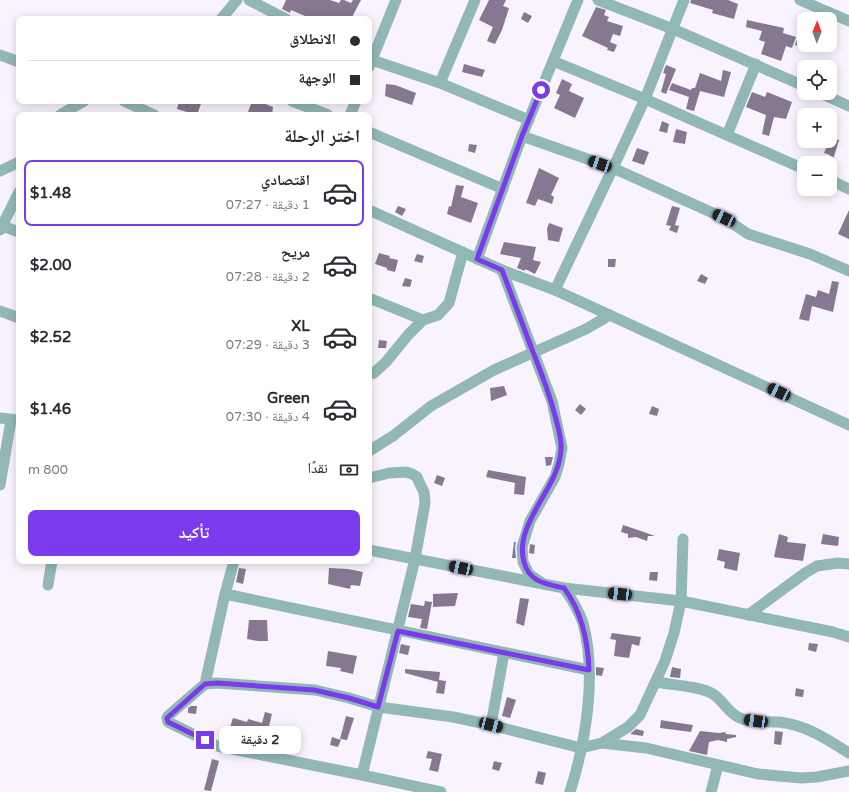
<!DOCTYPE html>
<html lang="ar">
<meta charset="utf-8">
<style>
:root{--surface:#fff;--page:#f7f7f7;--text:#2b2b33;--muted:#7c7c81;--line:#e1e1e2;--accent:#7c3aed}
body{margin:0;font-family:"Varela Round","Noto Naskh Arabic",sans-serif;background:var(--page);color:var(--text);direction:rtl;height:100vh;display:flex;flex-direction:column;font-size:15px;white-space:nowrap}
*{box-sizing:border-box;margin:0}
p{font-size:13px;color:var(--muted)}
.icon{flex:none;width:22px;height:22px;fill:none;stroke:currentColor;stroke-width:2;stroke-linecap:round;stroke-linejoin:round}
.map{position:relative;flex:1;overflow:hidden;direction:ltr}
.details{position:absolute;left:16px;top:112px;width:356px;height:452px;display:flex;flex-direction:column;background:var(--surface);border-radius:8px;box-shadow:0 2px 10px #0003;direction:rtl}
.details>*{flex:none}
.top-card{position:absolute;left:16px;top:16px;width:356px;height:88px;border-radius:8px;box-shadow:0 2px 10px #0003;direction:rtl;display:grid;align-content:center;height:88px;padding:0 12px;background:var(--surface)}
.needle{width:26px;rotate:1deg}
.tools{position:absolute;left:797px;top:12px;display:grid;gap:8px}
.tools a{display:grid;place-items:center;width:40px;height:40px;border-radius:8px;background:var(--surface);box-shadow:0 2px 10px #0003;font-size:20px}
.end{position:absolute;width:18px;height:18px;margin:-9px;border:5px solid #7c3aed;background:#fff;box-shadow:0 0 0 2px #fff}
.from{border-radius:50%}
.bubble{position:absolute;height:28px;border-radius:8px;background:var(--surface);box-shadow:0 2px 10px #0003;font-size:13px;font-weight:700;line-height:28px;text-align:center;direction:rtl}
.car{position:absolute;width:12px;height:24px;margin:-12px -6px;border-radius:5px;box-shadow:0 0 3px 1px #0007;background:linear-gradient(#222 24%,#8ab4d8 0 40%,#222 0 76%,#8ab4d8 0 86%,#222 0)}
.top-card b{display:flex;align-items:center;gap:14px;height:38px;font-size:15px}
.top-card b+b{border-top:1px solid var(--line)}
.top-card i{width:10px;height:10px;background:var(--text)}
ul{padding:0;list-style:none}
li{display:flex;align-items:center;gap:12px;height:66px;margin:0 8px 6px;padding:0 4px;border:2px solid transparent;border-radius:8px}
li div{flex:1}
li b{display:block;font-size:15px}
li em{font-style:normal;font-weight:700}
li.selected{border-color:var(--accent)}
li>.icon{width:36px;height:36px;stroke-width:1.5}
h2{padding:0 12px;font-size:18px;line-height:48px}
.pay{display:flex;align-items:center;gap:10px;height:44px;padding:0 12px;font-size:15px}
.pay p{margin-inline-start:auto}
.primary-button{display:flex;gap:8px;margin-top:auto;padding:8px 12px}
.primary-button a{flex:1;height:46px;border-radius:8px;background:var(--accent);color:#fff;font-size:16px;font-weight:700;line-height:46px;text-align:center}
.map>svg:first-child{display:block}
</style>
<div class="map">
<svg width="849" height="792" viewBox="0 0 849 792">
<rect width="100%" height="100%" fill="#f9f3fe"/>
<g fill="#867891">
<polygon points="286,0 330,0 339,3 341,0 344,0 351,3 353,0 361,0 351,19 312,19 291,10 290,13 282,9"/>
<polygon points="489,0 506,0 503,6 509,8 502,30 495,44 487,41 493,27 479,20"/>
<polygon points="691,0 728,0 738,4 734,19 712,13 713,10 690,3"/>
<polygon points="596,7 606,10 604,15 609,17 607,21 623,26 620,36 613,34 610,42 617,45 614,52 607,50 608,48 582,36"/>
<polygon points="524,12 532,16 528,23 521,19"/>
<polygon points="747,20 784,28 783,33 796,37 792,48 786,46 781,61 761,54 765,42 759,40 762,31 746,27"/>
<polygon points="803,23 804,23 804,48 795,45"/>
<polygon points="464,64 485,70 482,77 462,72"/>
<polygon points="666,65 676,69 666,94 661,92 666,74 663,73"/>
<polygon points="723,70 731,72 724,97 700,91 694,111 686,109 689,97 669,90 672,83 691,90 692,88 695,88 700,73 721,81"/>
<polygon points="562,79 572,84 569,91 584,98 575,118 554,108 560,95 556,93"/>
<polygon points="386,84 395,85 416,93 412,105 385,96"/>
<polygon points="752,92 765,97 767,92 792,102 786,119 774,117 769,136 762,134 766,115 746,107"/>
<polygon points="179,101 202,101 197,115 177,109"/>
<polygon points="252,101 258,101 273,107 272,115 247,115"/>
<polygon points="662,121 669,124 667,133 659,131"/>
<polygon points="676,129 687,132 685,144 673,142"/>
<polygon points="830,137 839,140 832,163 830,163 830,155 824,153 829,141 830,141"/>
<polygon points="469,144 477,145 475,153 468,151"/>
<polygon points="637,148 649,152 644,165 632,161"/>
<polygon points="539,168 559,178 551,195 554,197 552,204 538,199 535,206 526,203"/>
<polygon points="456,185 464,186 461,197 478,203 471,223 447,214 449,206 451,207"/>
<polygon points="398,206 406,209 402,216 395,212"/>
<polygon points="672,206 680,208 675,225 679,226 677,233 669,230 671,226 666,225"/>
<polygon points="849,210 849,239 838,234"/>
<polygon points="549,223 563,228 559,242 548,240 547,229"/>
<polygon points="504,242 536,247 533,260 541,262 535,274 525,269 525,271 517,268 521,258 500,254"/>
<polygon points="379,253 390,256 389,258 398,260 395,272 387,270 387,268 375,264"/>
<polygon points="417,254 424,256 422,263 414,261"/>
<polygon points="608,259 616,259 615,267 608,267"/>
<polygon points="701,274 708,278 705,284 697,281"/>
<polygon points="405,278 412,280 410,287 402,286"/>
<polygon points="832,281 839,282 833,312 812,306 809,321 799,319 806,294 816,297 818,290 829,294"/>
<polygon points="379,340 387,341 386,348 378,348"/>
<polygon points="504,386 507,395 491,401 490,388"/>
<polygon points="580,404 586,409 581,415 575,410"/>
<polygon points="652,406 659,409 657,416 649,414"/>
<polygon points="545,457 553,457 551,465 546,466"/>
<polygon points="488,470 526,477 524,495 514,494 515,483 486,477"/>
<polygon points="437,475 445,478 442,486 434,483"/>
<polygon points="623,525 638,530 655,536 648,536 647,541 636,537 628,538 628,534 621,532"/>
<polygon points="779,534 788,537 787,542 806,544 803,561 774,557"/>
<polygon points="823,534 839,537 838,546 821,544"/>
<polygon points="514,542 516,542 515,547 516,558 512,558"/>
<polygon points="530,544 535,545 534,554 529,553"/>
<polygon points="719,549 740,553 737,571 724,568 725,562 717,560"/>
<polygon points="239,568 246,569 243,584 236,582"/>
<polygon points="329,568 348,569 363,572 360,586 351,585 350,589 328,584"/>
<polygon points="650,572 658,572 657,581 649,580"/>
<polygon points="458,593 455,606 433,607 433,594"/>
<polygon points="520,598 529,599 524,626 516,623"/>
<polygon points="425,601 432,602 427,629 420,628 422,619 408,617 411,604 424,606"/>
<polygon points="249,620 267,620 268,641 258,641 247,639"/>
<polygon points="612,633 641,637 639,646 632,644 629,658 614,656 616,640 610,639"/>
<polygon points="809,643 818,644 816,652 808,650"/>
<polygon points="401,644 410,646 408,655 399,653"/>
<polygon points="328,651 357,656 353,674 340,671 341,668 326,666"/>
<polygon points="596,667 604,668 602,676 596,675"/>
<polygon points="672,667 681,669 680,678 670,677"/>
<polygon points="405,669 440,672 439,680 446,681 444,694 436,693 438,682 405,673"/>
<polygon points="796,688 804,690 803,697 795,696"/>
<polygon points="507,697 516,700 510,718 502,716"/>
<polygon points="191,706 197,706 196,714 188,713 188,708"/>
<polygon points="265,712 272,714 269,726 276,729 273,737 251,731 251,733 230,727 233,718 247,722 248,719 262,723"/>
<polygon points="346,716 354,718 347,740 340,739"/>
<polygon points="661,720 666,721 693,725 691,732 660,728"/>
<polygon points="636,729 644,731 643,736 630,734"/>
<polygon points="700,731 719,733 725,732 726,734 736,735 736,737 727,739 727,742 718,740 709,742 707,755 689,751"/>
<polygon points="775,731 783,732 781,745 774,744"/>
<polygon points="332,737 341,740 338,747 330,745"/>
<polygon points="428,751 442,754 438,772 429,770 432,759 426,758"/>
<polygon points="212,759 219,761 211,791 204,790"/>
<polygon points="494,761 502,763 499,771 492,769"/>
<polygon points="538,771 546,773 543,785 535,783"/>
</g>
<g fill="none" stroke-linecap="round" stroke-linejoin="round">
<g stroke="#92b8b5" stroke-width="11">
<polyline points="249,0 286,19"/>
<polyline points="598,0 673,29 804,86"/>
<polyline points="800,0 849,21"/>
<polyline points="221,19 237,0"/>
<polyline points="0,55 19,62"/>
<polyline points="369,59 440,83 529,120"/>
<polyline points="553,61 645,99 804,169"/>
<polyline points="369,67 396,0"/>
<polyline points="440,83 475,0"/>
<polyline points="820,93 849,106"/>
<polyline points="124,101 154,115"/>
<polyline points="292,101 328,115"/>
<polyline points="60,115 84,101"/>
<polyline points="350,115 356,101"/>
<polyline points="369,132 503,189"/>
<polyline points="727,135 756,64"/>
<polyline points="522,136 613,168 724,218 748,234 810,254 849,271"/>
<polyline points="0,171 19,162"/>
<polyline points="830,180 849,189"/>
<polyline points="369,210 502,270 555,290 849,425"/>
<polyline points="2,226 19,232"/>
<polyline points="0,230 19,192"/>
<polyline points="477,259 522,136 578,0"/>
<polyline points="502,270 552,401 562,448 559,464 555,477 530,521 522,547 523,562 529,574 542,583"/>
<polyline points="555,290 613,168 645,99 684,0"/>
<polyline points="369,298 423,320"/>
<polyline points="0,311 19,318"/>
<polyline points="369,374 374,373 386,362 408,335 423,320 438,315 449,303 463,252"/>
<polyline points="0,418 19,420"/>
<polyline points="369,451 393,436 431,406 494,370 586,329 610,315"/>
<polyline points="0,485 11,420"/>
<polyline points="369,550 564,588 681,601 833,632 849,637"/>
<polyline points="234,561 225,594 205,684 168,716 167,718 168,722 217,746 362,775 441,792"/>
<polyline points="48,585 52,561"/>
<path d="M564 588C571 598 579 611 583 623 597 675 586 741 570 792"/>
<polyline points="225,594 589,670"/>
<polyline points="748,615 805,573 817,566 838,563 849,564"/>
<path d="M656 682C671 685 700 686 713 694 724 701 729 715 743 719 754 723 767 721 779 722 806 725 827 739 849 753"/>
<polyline points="205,684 217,683 315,690 349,698 379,707 453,717 491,725 581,748 602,743 646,748 758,774 801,778 817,777 849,771"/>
<polyline points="491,725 504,653"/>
<polyline points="602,743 628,727 640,715 665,661 674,633 681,601 683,539"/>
<polyline points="362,775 415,559 425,503 424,492 420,484 417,477 412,474 406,472 389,473 369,478"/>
<polyline points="711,792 718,765"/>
</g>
</g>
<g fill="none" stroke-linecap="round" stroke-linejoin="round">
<path stroke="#7c3aed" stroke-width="5" d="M205 740 168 722 167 718 205 684 217 683 314 690 349 698 378 707 398 631 589 670C588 641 582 612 564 588 546 584 529 582 524 562 513 523 560 488 561 449 562 439 558 428 556 419 550 396 542 374 533 352 523 325 512 297 502 270L477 259 522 136 541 90"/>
</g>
</svg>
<div class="tools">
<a><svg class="needle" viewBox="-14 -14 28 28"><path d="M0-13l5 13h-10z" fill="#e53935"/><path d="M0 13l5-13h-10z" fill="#7c7c81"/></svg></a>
<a><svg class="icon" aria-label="locate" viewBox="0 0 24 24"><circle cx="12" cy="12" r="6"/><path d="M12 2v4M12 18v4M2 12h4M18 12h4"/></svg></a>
<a>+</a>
<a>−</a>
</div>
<i class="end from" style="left:541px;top:90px"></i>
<i class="end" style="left:205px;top:740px"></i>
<div class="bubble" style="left:219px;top:726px;width:82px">2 دقيقة</div>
<i class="car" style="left:600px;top:164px;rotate:289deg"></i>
<i class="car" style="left:724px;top:218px;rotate:295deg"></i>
<i class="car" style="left:779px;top:392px;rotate:295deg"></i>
<i class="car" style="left:461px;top:568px;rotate:282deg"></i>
<i class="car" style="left:620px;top:594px;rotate:276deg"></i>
<i class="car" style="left:756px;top:721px;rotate:278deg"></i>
<i class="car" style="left:491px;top:725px;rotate:104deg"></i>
<div class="top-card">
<b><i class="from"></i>الانطلاق</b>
<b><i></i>الوجهة</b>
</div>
<section class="details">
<h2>اختر الرحلة</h2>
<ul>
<li class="selected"><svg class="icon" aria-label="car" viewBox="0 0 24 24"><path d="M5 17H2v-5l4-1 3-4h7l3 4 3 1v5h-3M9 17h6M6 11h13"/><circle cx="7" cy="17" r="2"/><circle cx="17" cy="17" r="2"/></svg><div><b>اقتصادي</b><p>1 دقيقة · 07:27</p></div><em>$1.48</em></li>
<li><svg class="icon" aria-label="car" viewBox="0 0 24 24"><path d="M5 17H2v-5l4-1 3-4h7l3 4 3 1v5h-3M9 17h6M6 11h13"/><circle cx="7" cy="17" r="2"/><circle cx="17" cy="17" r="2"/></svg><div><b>مريح</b><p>2 دقيقة · 07:28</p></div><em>$2.00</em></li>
<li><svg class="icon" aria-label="car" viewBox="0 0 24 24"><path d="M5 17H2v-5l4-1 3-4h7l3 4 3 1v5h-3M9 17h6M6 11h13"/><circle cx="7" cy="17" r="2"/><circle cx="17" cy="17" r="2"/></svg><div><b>XL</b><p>3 دقيقة · 07:29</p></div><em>$2.52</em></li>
<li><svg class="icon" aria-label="car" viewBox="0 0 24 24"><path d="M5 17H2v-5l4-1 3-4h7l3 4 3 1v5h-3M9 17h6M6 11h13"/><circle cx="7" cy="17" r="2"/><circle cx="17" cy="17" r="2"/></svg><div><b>Green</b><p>4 دقيقة · 07:30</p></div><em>$1.46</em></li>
</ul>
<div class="pay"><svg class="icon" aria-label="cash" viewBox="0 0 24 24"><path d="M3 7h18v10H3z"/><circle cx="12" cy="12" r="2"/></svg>نقدًا<p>800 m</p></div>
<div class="primary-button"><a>تأكيد</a></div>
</section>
</div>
